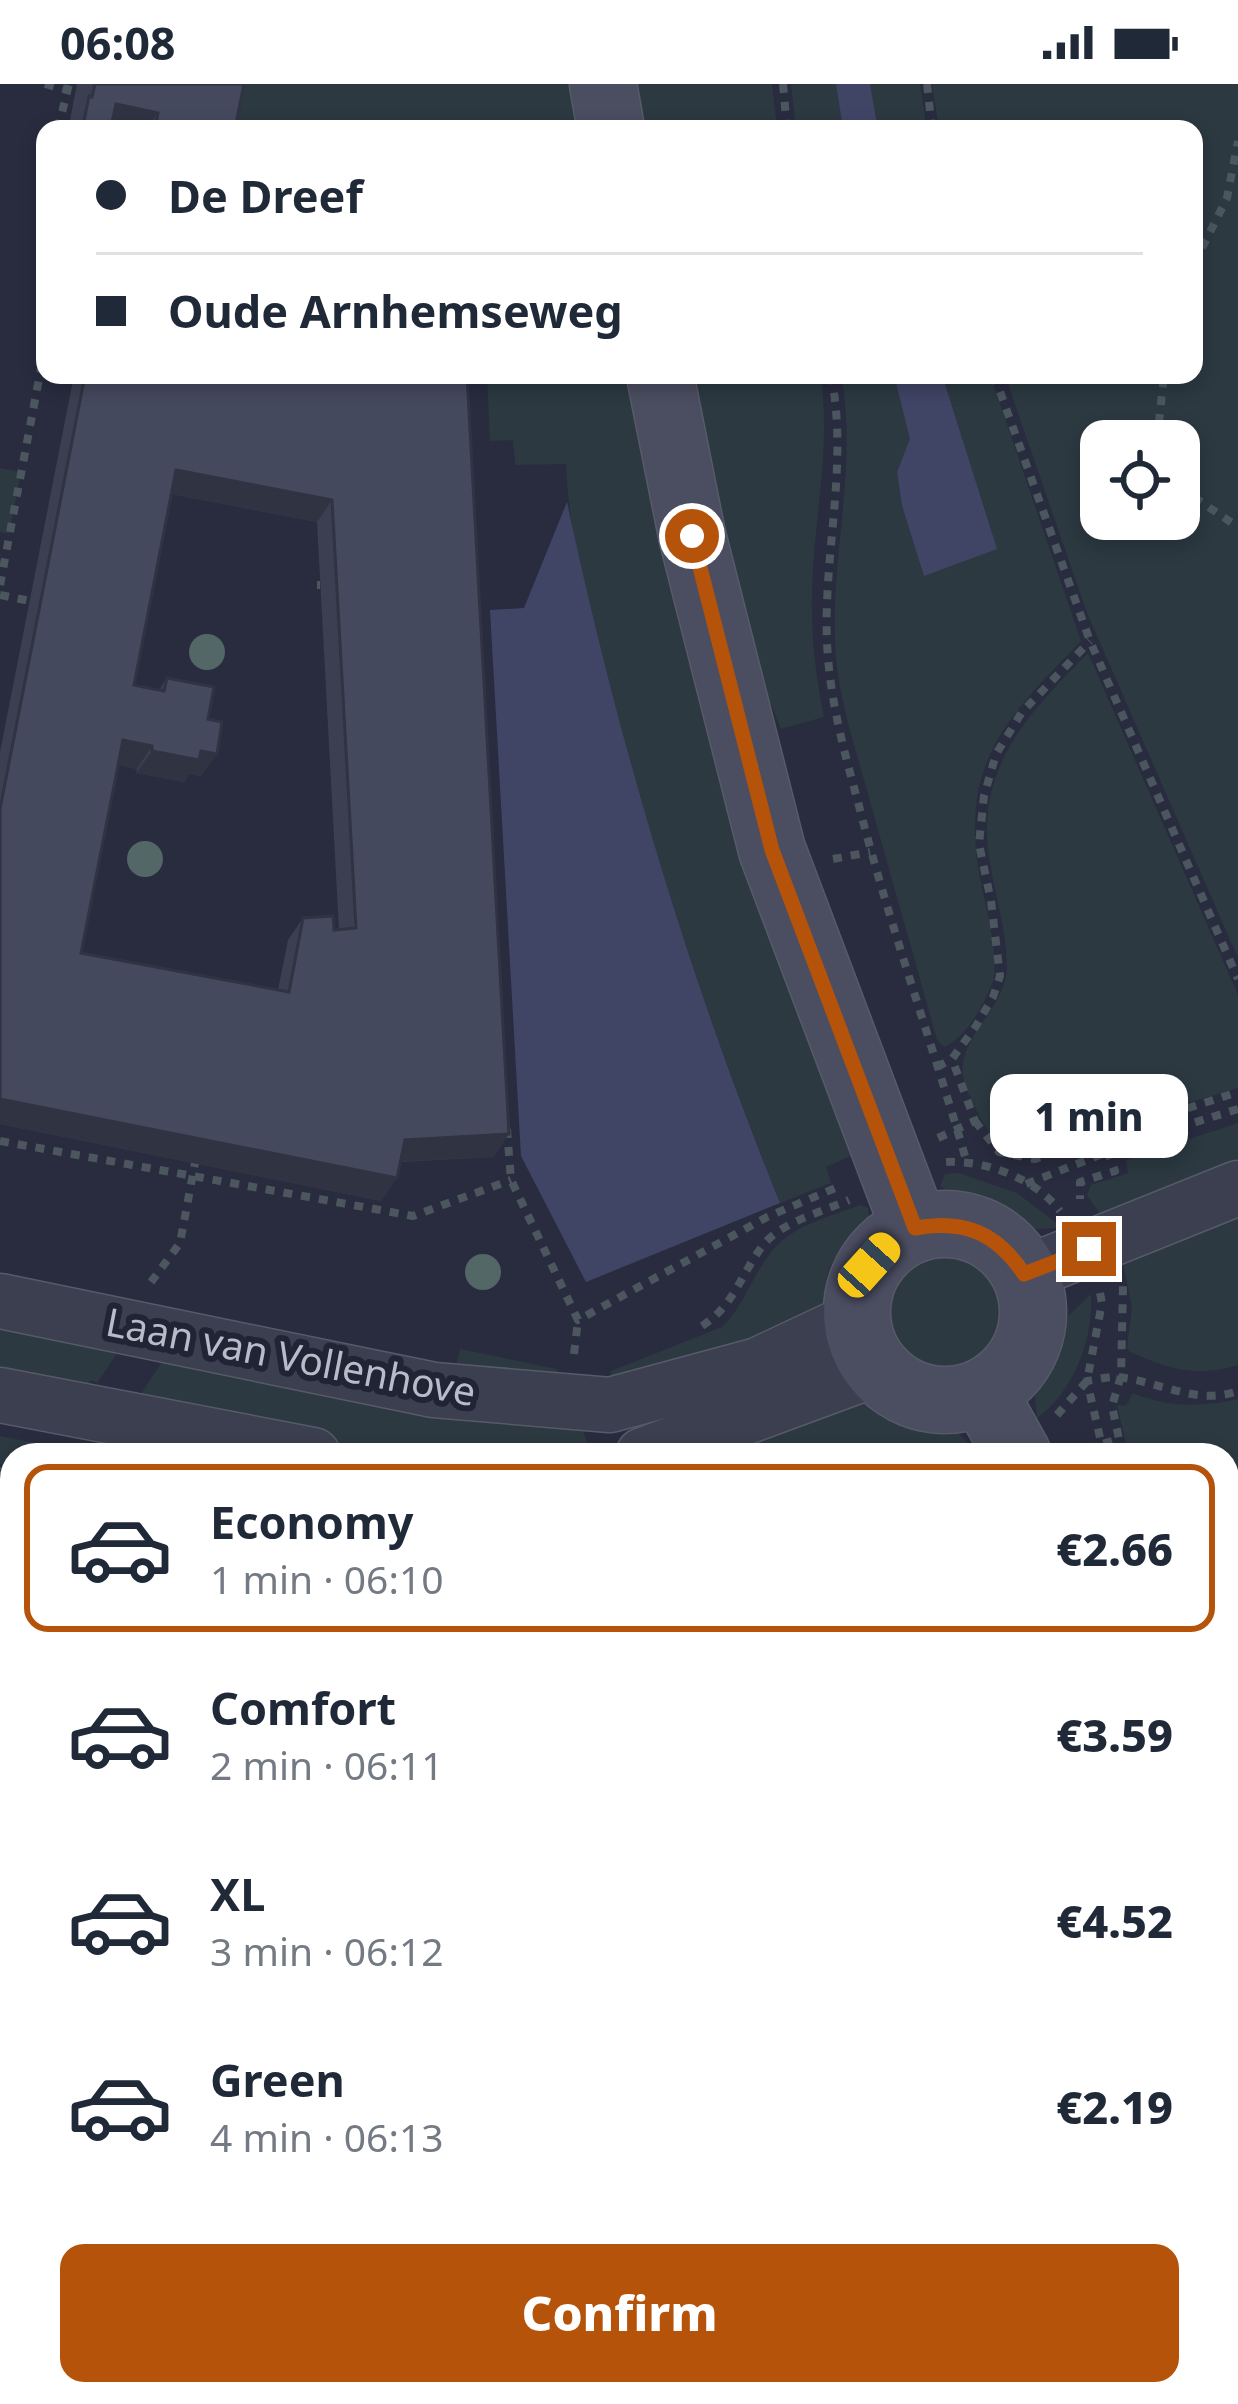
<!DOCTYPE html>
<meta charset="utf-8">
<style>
:root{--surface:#fff;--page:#f2f2f3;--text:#1f2937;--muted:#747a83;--line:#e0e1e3;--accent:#b45309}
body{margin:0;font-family:"Noto Sans",sans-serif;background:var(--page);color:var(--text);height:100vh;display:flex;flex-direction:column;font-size:45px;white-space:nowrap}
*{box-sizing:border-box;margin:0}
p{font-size:39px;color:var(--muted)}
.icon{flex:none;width:66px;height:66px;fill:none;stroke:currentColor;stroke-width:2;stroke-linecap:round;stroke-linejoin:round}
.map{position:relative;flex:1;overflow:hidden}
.details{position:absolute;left:0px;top:1359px;width:1239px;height:963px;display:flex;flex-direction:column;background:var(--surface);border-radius:36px 36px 0 0;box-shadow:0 6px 18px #0003}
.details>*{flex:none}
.banner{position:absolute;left:36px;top:36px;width:1167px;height:264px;border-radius:24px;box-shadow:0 6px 18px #0003;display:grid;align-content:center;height:264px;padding:0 60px;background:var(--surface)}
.tools{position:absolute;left:1080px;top:336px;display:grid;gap:24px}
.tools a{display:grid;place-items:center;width:120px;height:120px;border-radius:24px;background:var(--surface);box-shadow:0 6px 18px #0003;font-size:60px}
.end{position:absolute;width:54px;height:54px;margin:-27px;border:15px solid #b45309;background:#fff;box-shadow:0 0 0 6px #fff}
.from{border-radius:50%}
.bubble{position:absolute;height:84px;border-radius:24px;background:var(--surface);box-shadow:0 6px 18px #0003;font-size:39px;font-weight:800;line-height:84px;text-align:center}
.car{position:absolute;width:36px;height:72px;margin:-36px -18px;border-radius:15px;box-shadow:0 0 9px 3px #0007;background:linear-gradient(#f5c518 24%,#345 0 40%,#f5c518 0 76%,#345 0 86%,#f5c518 0)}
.banner b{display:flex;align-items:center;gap:42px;height:114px;font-size:45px}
.banner b+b{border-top:3px solid var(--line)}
.banner i{width:30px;height:30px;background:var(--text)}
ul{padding:21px 0 0;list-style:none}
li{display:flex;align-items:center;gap:36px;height:168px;margin:0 24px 18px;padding:0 36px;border:6px solid transparent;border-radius:24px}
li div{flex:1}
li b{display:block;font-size:45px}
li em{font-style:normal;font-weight:800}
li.current{border-color:var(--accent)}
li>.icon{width:108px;height:108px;stroke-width:1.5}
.cta{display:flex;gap:24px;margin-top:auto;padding:24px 60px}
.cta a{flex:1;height:138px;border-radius:24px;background:var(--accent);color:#fff;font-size:48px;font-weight:800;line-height:138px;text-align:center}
.status{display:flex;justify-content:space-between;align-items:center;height:84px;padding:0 60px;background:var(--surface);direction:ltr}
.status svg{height:33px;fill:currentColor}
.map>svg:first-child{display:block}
</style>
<div class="status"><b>06:08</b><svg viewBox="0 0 49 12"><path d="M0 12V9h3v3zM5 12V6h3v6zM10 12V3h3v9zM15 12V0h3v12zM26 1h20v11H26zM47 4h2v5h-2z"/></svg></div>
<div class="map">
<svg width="1238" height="2320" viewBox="0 0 1238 2320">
<rect width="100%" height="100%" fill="#292c3f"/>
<g fill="#2c3941" fill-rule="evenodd">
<polygon points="237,0 581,0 586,45 228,45"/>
<polygon points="636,0 772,0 777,45 641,45"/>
<polygon points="791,0 836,0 843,45 796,45"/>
<polygon points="870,0 920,0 927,45 878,45"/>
<path d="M932 0H1238V874L1087 529 1005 291H1194V45H939ZM1101 357H1179V435H1101Z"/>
<path d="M487 291H628C641 357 652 423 667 488 713 687 779 882 853 1071L826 1083 831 1099 780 1119C715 957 659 792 614 622 594 543 569 461 566 380L515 381 513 356 490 357Z"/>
<path d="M680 291H821C831 373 813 434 812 513 811 553 816 594 824 633L781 645 728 514Z"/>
<path d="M841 291H894L911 355 897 387 902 422 924 492 958 348 942 291H990L1081 557C1011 630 962 673 978 783 984 818 997 858 994 894 986 918 967 953 944 963L937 956C915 876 892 797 870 717 857 670 841 623 836 574 828 479 859 385 841 291Z"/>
<polygon points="0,384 21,388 9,450 0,448"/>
<path d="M1088 569 1238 911V1004L1027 1067C1003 1062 990 1054 979 1031 975 1021 967 1009 964 998 953 954 1007 926 1007 882 1007 846 994 808 989 773 976 682 1029 629 1088 569Z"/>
<polygon points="1238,1039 1238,1087 1110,1145 1087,1111 1091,1101 1128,1089 1126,1076"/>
<polygon points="959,1089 1017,1109 1063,1144 1026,1145 1018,1154 940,1102 945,1090"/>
<path d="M860 1121 868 1124C873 1162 847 1207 824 1235L611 1298V1287L722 1243C744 1222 751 1194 769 1171 789 1142 829 1133 860 1121Z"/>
<path d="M1238 1123V1281C1197 1294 1168 1285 1130 1268L1127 1264 1132 1223 1122 1175Z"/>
<circle cx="943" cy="1230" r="58"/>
<path d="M1091 1210C1094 1254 1073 1309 1037 1334L1034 1305 1053 1248 1051 1237 1064 1236Z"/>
<polygon points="0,1228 128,1253 97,1299 91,1296 78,1314 0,1299"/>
<polygon points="460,1265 557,1285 564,1303 454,1291"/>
<polygon points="169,1267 579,1337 590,1365 560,1371 370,1371 137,1326 134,1321"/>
<path d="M1133 1309C1168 1324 1202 1323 1238 1315V1579L1227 1567V1371H1119L1127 1364 1117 1321 1126 1322Z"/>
<polygon points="875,1313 954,1345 980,1371 703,1371"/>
<polygon points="0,1352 70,1366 69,1371 12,1371 12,1382 0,1380"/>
<polygon points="1227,1864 1238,1883 1238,2103 1227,2148"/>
<polygon points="12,2051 12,2310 259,2310 251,2320 0,2320 0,2110"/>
<polygon points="1238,2156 1238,2287 1227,2302 1227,2202"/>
</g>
<g fill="#404566">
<polygon points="836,0 870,0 878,45 843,45"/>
<polygon points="894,291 942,291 997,465 924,492 902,422 897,388 910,355"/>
<path d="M567 418C618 658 688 892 780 1119L586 1198 521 1072 490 526 524 524Z"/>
</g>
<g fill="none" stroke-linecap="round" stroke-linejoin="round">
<g stroke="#575a69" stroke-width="57">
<g id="minor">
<polyline points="1024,1190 1238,1104"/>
<polyline points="0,1217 434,1306 610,1321 758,1281 856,1235"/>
<polyline points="0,1311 313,1371"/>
<polyline points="643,1371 876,1285"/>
<polyline points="0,1412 12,1414"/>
<polyline points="0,1986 12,1926"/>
<polyline points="371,2320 379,2310"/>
<polyline points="776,2320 779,2310"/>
</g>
</g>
<g stroke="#575a69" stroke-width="69">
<g id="secondary">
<polyline points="603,0 611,45"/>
<polyline points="660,291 692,451 772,766 915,1145"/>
<circle cx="945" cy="1228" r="88"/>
<polyline points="983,1308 1018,1371"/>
<polyline points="1227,1750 1238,1768"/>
</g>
</g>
<g stroke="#4b565f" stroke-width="8" stroke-dasharray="9 9" stroke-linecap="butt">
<polyline points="45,0 67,6"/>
<polyline points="783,0 787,45"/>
<polyline points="927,0 932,45"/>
<polyline points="58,45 69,0"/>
<polyline points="1194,180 1227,114 1238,57"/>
<path d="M831 291C850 385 820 479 828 574 832 623 845 671 858 718 889 840 932 958 967 1079"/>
<polyline points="994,291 1090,557 1238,895"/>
<polyline points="1157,357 1164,291"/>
<polyline points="1179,403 1238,443"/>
<polyline points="0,501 45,263"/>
<polyline points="317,501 320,501"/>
<polyline points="0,511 30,517"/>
<polyline points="833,775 870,768"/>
<polyline points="937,983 952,975 976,942 993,913 1000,892 991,817 979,760 984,712 996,670 1022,628 1090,557"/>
<polyline points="975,1037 999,1068 1035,1075 1102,1052 1115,1087 1080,1098 1080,1115"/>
<polyline points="507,1045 511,1096 578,1236 767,1133 840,1102"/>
<polyline points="1102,1052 1238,1008"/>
<polyline points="938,1054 975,1037 952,975"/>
<polyline points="0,1057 413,1132 511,1096"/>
<path d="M946 1078C986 1076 1036 1095 1060 1127"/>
<polyline points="1026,1100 1138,1056 1238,1025"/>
<polyline points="151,1198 180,1159 195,1079"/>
<path d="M702 1242C735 1221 741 1189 764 1160 782 1138 824 1127 849 1116"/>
<polyline points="574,1270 578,1236"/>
<polyline points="1057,1331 1087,1297 1102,1219 1100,1209"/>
<polyline points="1069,1370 1119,1355 1112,1322 1121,1292 1123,1202"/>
<path d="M1104 1371 1087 1297C1100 1295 1113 1291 1125 1294 1164 1300 1199 1321 1238 1307"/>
<polyline points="1227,1581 1238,1592"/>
<polyline points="1227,1646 1238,1665"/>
<polyline points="1227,1851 1238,1869"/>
<polyline points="0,2053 12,2056"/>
<polyline points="1227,2180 1238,2135"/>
<polyline points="139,2320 148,2310"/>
<polyline points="1192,2320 1195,2310"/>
</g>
<use href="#minor" stroke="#3c3f4f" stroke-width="54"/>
<use href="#secondary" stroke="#4b4d61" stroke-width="66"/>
</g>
<g fill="#526766">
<circle cx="207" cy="568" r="18"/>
<circle cx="145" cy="775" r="18"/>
<circle cx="483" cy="1188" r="18"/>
</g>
<g fill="#3b3f51" fill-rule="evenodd">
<polygon points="77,0 244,0 235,45 66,45 69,41"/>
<path d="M74 291H467L494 1073 400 1078 397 1094 381 1117 0 1040V668ZM171 410 317 438 339 846H334L303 834 288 856 278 906 81 869 118 681 137 685 136 689 184 698 189 690 201 692 217 670 208 635 167 594 159 606 134 601Z"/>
<polygon points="462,2310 606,2310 618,2313 620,2310 643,2310 681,2319 683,2310 716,2310 714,2320 460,2320"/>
<polygon points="1104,2310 1177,2310 1175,2320 1102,2320"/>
</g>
<g fill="#303342">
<polygon points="116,20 158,29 146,45 79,45 84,37"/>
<polygon points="176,386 332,416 317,438 161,408"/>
<polygon points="123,656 152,662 137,685 107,679"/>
<polygon points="152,667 201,667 217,670 201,692 189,690 184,698 136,689"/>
<polygon points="0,1015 397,1094 381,1117 0,1040"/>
<polygon points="509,1050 494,1073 389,1078 405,1056"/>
<polygon points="0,1488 12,1490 12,1510 0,1508"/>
<polygon points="908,2310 931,2310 928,2314"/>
<polygon points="1109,2315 1131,2320 1105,2320"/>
</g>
<g fill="#45495e" stroke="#303342" stroke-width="3" fill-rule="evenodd">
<polygon points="95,0 244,0 235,45 155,45 158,29 116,20 111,43 84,37 89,12 92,13"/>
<path d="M85 291H467L509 1050 405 1056 397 1094 0 1015V725ZM176 386 332 416 356 844 334 846 333 832 303 834 289 908 81 869 123 656 152 662V667L199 676 201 667 217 670 222 638 208 635 214 603 167 594 164 607 134 601Z"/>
<polygon points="0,1438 12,1441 12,1490 0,1488"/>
<polygon points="0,1494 12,1496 12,1579 0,1640"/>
<polygon points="468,2310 606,2310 621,2314 622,2310 643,2310 684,2320 466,2320"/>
<polygon points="686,2310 716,2310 714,2320 684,2320"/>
<polygon points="964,2310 1013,2310 1016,2311 1014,2320 976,2320 977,2318 962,2315"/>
<polygon points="1110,2310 1177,2310 1175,2320 1131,2320 1109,2315"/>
</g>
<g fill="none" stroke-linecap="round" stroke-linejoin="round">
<path stroke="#b45309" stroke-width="15" d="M692 452 772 766 915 1144C964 1135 997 1149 1024 1190L1089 1165"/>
</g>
<g text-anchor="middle" stroke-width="12" stroke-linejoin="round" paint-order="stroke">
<g font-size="39" fill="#b9bbc9" stroke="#212434">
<text transform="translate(291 1273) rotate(11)" y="14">Laan van Vollenhove</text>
</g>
</g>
</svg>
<div class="tools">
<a><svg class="icon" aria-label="locate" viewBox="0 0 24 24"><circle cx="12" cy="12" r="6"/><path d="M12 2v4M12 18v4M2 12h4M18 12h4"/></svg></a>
</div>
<i class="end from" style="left:692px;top:452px"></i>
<i class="end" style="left:1089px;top:1165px"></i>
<div class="bubble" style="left:990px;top:990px;width:198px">1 min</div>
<i class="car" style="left:869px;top:1181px;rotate:42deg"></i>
<div class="banner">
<b><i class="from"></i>De Dreef</b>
<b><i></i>Oude Arnhemseweg</b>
</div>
<section class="details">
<ul>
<li class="current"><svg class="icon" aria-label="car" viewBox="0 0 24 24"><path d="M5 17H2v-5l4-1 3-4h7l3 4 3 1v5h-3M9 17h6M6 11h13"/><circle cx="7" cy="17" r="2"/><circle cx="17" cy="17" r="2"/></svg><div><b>Economy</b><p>1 min · 06:10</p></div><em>€2.66</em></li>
<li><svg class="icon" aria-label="car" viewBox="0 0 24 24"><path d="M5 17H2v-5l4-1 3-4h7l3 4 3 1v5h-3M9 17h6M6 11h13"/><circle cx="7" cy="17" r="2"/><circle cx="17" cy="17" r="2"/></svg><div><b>Comfort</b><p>2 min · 06:11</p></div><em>€3.59</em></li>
<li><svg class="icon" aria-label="car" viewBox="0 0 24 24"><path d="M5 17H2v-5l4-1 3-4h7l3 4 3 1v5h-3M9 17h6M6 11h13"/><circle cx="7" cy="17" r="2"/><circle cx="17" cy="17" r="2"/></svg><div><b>XL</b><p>3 min · 06:12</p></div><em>€4.52</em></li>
<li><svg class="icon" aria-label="car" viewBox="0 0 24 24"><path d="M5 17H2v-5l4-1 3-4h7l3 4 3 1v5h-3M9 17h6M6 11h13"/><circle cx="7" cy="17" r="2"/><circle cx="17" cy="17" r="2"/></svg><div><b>Green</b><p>4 min · 06:13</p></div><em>€2.19</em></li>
</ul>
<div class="cta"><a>Confirm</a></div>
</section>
</div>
